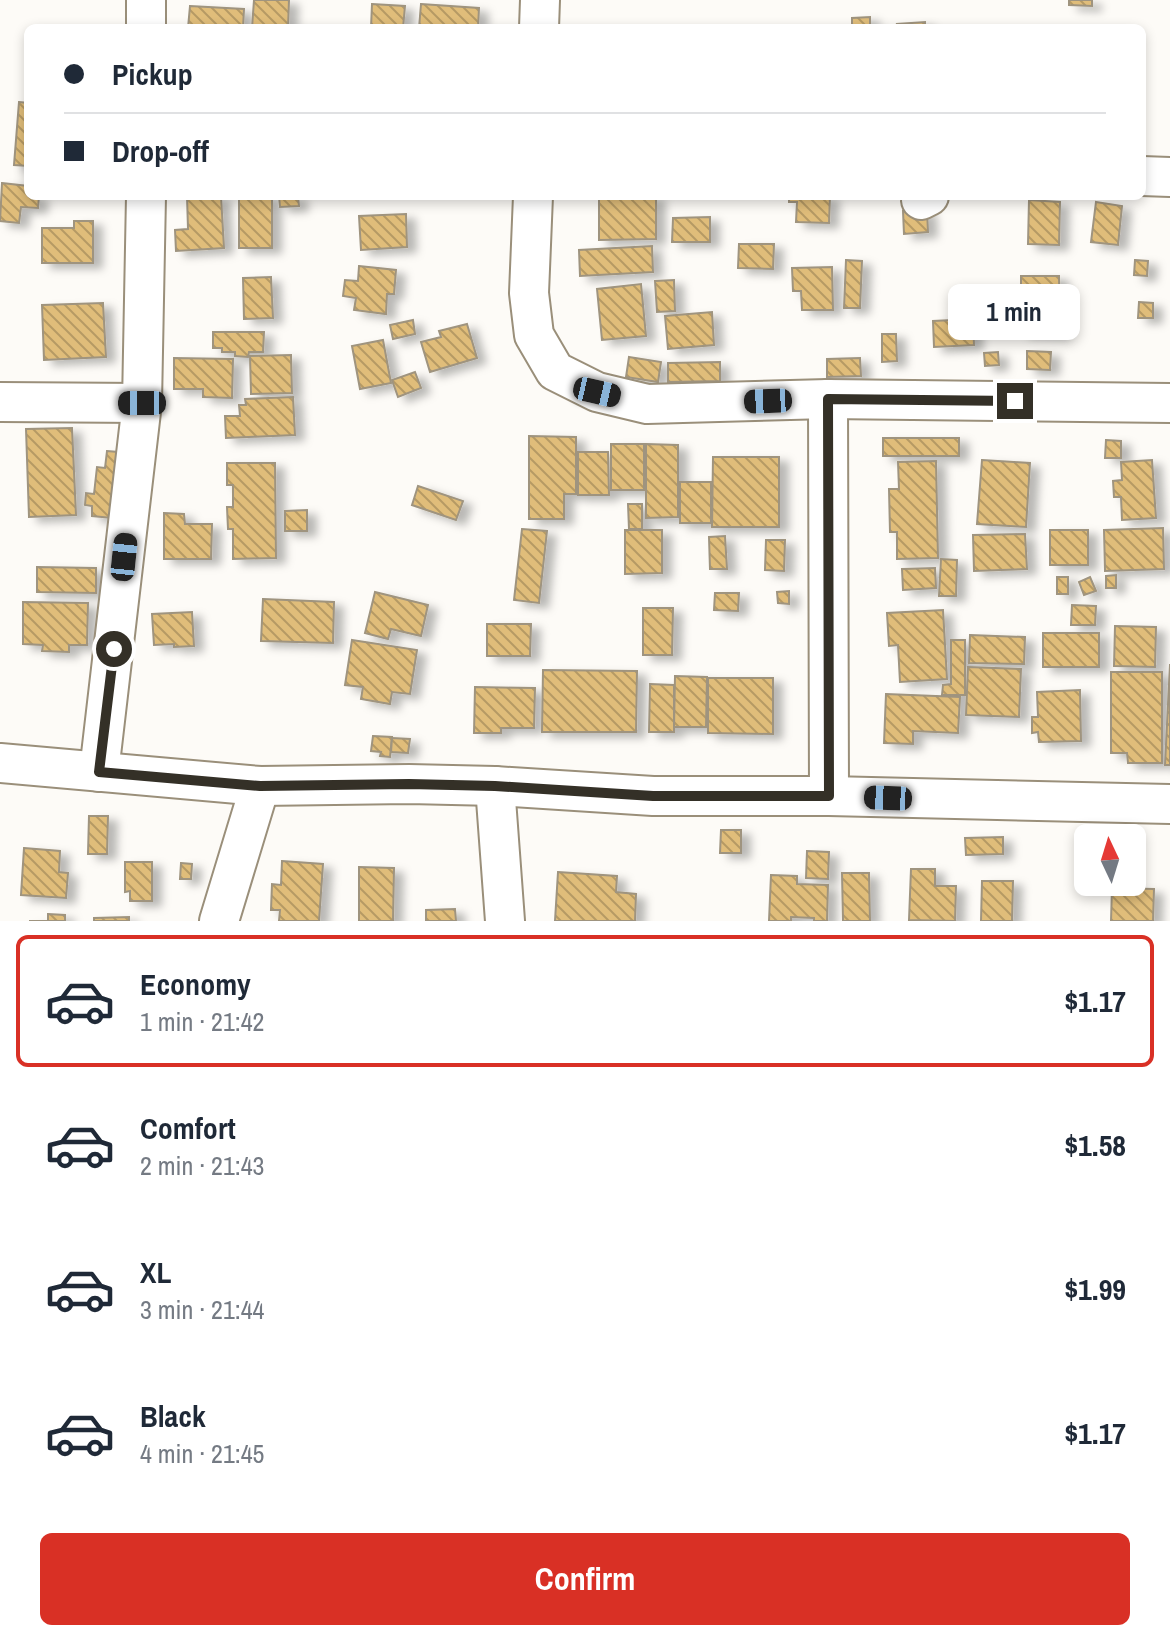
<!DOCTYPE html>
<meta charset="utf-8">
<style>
:root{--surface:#fff;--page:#f6f6f7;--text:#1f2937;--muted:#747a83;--line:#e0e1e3;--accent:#d93025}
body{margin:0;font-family:"Archivo Narrow",sans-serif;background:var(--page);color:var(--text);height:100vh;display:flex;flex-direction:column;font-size:30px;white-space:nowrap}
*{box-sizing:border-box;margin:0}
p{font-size:26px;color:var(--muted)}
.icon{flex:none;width:44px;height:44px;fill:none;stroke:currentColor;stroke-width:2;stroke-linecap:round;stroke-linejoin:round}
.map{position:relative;height:921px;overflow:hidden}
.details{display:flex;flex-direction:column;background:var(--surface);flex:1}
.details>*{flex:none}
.banner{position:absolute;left:24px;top:24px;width:1122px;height:176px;border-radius:12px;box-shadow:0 4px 12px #0003;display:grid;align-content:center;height:176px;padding:0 40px;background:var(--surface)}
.needle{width:52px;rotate:356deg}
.fabs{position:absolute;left:1074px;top:824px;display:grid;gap:16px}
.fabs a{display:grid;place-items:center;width:72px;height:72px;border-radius:12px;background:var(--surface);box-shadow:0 4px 12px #0003;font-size:40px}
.end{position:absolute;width:36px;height:36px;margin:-18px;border:10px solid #343027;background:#fff;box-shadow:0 0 0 4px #fff}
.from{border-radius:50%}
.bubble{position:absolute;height:56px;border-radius:12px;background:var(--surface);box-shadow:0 4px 12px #0003;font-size:26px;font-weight:800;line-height:56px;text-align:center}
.car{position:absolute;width:24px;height:48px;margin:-24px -12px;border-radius:10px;box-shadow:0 0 6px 2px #0007;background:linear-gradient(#222 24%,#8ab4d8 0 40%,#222 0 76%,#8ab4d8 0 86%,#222 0)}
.banner b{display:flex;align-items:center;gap:28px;height:76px;font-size:30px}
.banner b+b{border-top:2px solid var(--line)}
.banner i{width:20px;height:20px;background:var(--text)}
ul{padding:14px 0 0;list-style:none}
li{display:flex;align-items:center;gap:24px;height:132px;margin:0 16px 12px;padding:0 24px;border:4px solid transparent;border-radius:12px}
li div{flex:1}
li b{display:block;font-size:30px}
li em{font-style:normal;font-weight:800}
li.current{border-color:var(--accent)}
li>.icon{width:72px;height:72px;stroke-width:1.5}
.primary-button{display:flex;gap:16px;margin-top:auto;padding:16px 40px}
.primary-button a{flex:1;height:92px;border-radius:12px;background:var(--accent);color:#fff;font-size:32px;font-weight:800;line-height:92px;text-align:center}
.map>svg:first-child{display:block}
</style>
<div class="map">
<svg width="1170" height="921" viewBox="0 0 1170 921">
<defs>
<pattern id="building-back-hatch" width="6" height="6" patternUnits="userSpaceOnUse" patternTransform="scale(2)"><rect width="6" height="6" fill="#e0bd7a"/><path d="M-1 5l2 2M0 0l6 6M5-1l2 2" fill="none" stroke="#b69a64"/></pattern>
<filter id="shadow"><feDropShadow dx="9" dy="5" stdDeviation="4" flood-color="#0004"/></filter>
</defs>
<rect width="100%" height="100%" fill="#fdfbf7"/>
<g fill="url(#building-back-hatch)" stroke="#9f947f" stroke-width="2" filter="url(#shadow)">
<polygon points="254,0 289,0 288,28 252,28"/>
<polygon points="1069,0 1092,0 1092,6 1069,5"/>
<polygon points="372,4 405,6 403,28 371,28"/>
<polygon points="421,4 479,8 478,28 419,28"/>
<polygon points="190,6 244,9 243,28 188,28"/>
<polygon points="870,17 870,28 852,28 852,18"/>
<polygon points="925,22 925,28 898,28 897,24"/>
<polygon points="19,102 28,103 28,166 14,165"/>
<polygon points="2,183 28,186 28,196 39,196 38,208 21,207 19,223 0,221"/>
<polygon points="187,196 221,196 224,248 176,251 175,230 188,229"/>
<rect x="239" y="196" width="33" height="52"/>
<polygon points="279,196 298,196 299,206 280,207"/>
<polygon points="599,196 656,196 656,239 599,240"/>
<polygon points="789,196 830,196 829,223 796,222 797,202 789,202"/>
<polygon points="1029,200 1060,202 1059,245 1028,244"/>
<polygon points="1096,202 1122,206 1118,245 1091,242"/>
<polygon points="927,210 928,232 904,234 903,211"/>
<polygon points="406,214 407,247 361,250 359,216"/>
<polygon points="710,217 710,242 672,242 673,218"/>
<polygon points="74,221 93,221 93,263 42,263 42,228 74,228"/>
<polygon points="739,244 774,244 773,269 738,268"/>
<polygon points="652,246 653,272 580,276 579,250"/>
<polygon points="846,260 862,261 860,308 844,308"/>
<polygon points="1135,260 1148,261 1147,276 1134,275"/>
<polygon points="359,266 396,270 394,294 387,294 386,314 354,310 356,298 343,296 345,280 358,281"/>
<polygon points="832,267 833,310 802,310 801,291 793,291 792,268"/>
<polygon points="1021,276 1059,276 1060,333 1021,332"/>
<polygon points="271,277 273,318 244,319 243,278"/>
<polygon points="674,280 675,311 657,312 655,281"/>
<polygon points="641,284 646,336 602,340 597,289"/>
<polygon points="1139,302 1153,303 1153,318 1138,318"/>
<polygon points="103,303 106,357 44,360 42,305"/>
<polygon points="712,312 714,345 668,349 665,316"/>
<polygon points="973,319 974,345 934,347 933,321"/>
<polygon points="413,320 415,334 393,339 390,325"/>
<polygon points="467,324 477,358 430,372 421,342 441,337 439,331"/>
<polygon points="213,332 264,332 263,352 249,352 248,357 235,356 235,352 222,352 222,348 213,348"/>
<polygon points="882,334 896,334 897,361 882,362"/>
<polygon points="383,340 391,383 360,389 352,346"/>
<polygon points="1027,351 1051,352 1050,370 1027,369"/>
<polygon points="998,352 999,365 985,366 984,353"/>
<polygon points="291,355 292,393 251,394 250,356"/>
<polygon points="629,357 661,362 658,382 626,377"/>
<polygon points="174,358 233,359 232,398 203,397 203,389 174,389"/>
<polygon points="860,358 861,376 827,377 827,359"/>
<polygon points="720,362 720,381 668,382 668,363"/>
<polygon points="415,372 421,388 398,397 392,380"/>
<polygon points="293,397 295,435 226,438 225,416 240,416 239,405 246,405 245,399"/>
<polygon points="72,428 76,515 29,517 26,429"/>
<polygon points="529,436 576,437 576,494 564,494 564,519 529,519"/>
<rect x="883" y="438" width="76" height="18"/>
<polygon points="1106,440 1121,441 1121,458 1105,458"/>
<rect x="611" y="444" width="33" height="46"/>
<polygon points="646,444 678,445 678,517 646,518"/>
<polygon points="107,451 118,452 112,518 92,516 92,506 85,505 86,493 94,494 97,467 105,468"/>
<polygon points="578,452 608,452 609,495 578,495"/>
<polygon points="713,457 779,457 779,527 712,527"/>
<polygon points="982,460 1030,463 1026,527 977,524"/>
<polygon points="1152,460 1156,518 1122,520 1121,497 1114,497 1113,481 1122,480 1121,462"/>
<polygon points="936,461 938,558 897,559 897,532 890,532 889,489 899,489 898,462"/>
<polygon points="227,463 275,463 276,558 233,559 233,529 228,529 227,507 233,507 233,485 227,485"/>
<rect x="680" y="482" width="31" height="41"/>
<polygon points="418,486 463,501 456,520 412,505"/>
<polygon points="628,504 642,504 642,529 629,529"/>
<polygon points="307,510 307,531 285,531 285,511"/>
<polygon points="164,513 184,514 185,524 212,524 211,559 164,559"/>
<polygon points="1163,528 1164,569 1105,571 1104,530"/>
<polygon points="522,529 547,531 539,603 514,600"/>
<polygon points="625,530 662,530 662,573 625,574"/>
<rect x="1050" y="530" width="38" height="35"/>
<polygon points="1025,534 1027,569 974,571 973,535"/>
<polygon points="725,536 727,569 710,569 709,537"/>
<polygon points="766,540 785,540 784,571 765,570"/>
<polygon points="941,559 957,560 956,596 939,596"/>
<polygon points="37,567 96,568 96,593 37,592"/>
<polygon points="935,568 936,588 903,590 902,569"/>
<polygon points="1116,575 1116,588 1106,588 1106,576"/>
<rect x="1057" y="577" width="11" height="17"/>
<polygon points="1090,577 1096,591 1084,595 1079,582"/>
<polygon points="789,591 789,604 778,603 777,592"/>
<polygon points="375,592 428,605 421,636 391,629 388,639 365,633"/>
<polygon points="715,593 739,593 738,611 714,610"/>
<polygon points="263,599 334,602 333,643 261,641"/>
<polygon points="23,602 88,603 87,645 69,645 69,652 42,651 43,645 23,644"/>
<polygon points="1072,605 1096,606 1095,625 1071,625"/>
<polygon points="643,608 673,608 672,655 643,655"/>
<polygon points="943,610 947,679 900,682 898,645 889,646 887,613"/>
<polygon points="192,612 194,646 174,647 174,644 154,645 152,614"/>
<polygon points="487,624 531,624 530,656 487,656"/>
<polygon points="1115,626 1156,627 1155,667 1114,666"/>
<rect x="1043" y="633" width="56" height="34"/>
<polygon points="970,635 1025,637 1024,664 969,663"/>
<polygon points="352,640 417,650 410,694 392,692 390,704 361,699 363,687 345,685"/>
<polygon points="951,640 965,640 965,695 942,695 943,685 951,684"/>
<polygon points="1170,664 1170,765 1165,765"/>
<polygon points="968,667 1021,669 1019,717 966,715"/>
<polygon points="543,670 637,671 636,732 542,732"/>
<polygon points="1111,672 1162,672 1162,763 1128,763 1127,753 1111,753"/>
<polygon points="675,676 707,677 706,727 674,727"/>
<polygon points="708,678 773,678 773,734 708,733"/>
<polygon points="650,684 674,685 674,732 649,732"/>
<polygon points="475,687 535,688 534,728 501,728 501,733 474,733"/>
<polygon points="1080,690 1081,741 1039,742 1038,732 1032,733 1032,717 1038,717 1037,692"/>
<polygon points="886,694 960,697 958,733 913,731 913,744 884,743"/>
<polygon points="373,736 392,737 390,757 380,756 381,752 371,751"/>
<polygon points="392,738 410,739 408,753 391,752"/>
<polygon points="89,816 108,816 107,854 88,854"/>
<polygon points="721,830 741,830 741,853 720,853"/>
<polygon points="1003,837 1003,854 966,855 965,838"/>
<polygon points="24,848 60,851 59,872 68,873 66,898 21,895"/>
<polygon points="807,851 829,852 828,879 806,878"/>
<polygon points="282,861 323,864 319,921 279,921 280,910 271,910 272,884 281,885"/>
<polygon points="125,862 152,862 152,901 130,901 130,891 125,892"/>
<polygon points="181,863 192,864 191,879 180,879"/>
<polygon points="359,867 394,868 393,921 359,921"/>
<polygon points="911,869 935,869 935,886 956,886 955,921 909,920"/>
<polygon points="558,872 617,876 616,892 636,894 635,921 555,921"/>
<polygon points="842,873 869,873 870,921 843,921"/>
<polygon points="771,875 797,876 797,884 828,885 827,921 814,921 814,918 791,917 791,921 769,921"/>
<polygon points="982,881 1013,881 1012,921 981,921"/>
<polygon points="1112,888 1154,889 1153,921 1111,921"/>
<polygon points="455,909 456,921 426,921 426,910"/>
<polygon points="48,914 65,915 65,921 29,921 48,921"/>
<polygon points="129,917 129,921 94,921 94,918"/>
</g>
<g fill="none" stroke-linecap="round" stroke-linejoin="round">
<g stroke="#9a8f7a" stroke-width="42">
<g id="minor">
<polyline points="146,28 146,0"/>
<polyline points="539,28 540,0"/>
<polyline points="1142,176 1170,177"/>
<polyline points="533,196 529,293 534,335 555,371 597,392 647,404 828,399 1170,403"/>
<polyline points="921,200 929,196"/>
<polyline points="828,399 829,796"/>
<polyline points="0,402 142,403"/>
<polyline points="0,763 260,786 409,784 495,786 653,796 829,796 1170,804"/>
<polyline points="99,772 142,403 146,196"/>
<polyline points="495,786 505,921"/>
<polyline points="219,921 260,786"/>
</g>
</g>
<use href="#minor" stroke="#fff" stroke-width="38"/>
</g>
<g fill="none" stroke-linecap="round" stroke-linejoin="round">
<polyline stroke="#343027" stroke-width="10" points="114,649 99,772 260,786 409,784 495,786 653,796 829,796 828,399 1015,401"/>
</g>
</svg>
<div class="fabs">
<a><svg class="needle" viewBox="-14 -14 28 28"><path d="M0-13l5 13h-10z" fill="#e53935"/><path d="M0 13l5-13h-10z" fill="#747a83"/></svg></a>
</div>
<i class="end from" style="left:114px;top:649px"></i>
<i class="end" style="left:1015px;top:401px"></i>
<div class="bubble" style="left:948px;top:284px;width:132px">1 min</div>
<i class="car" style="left:597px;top:392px;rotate:103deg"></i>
<i class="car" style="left:768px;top:401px;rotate:268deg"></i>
<i class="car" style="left:142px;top:403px;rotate:270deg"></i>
<i class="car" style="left:124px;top:557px;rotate:6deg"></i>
<i class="car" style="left:888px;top:798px;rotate:272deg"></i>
<div class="banner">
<b><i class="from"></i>Pickup</b>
<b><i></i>Drop-off</b>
</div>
</div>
<section class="details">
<ul>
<li class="current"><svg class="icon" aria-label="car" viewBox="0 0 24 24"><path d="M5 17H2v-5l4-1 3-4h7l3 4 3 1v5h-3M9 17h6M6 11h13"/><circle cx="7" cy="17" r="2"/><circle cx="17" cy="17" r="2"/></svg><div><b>Economy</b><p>1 min · 21:42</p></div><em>$1.17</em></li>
<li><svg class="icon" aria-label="car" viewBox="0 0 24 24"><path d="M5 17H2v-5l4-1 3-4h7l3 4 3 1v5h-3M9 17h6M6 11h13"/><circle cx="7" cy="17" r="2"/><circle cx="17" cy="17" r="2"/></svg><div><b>Comfort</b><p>2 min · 21:43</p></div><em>$1.58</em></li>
<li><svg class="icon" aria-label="car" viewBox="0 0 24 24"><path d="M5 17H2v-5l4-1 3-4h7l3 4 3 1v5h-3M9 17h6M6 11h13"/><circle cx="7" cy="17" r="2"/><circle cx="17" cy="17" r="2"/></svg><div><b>XL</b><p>3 min · 21:44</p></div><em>$1.99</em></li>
<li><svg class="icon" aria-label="car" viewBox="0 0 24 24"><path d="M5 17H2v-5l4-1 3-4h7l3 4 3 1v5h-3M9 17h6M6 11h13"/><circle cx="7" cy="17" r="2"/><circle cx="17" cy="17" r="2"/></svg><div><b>Black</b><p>4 min · 21:45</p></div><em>$1.17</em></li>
</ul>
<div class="primary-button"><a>Confirm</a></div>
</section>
